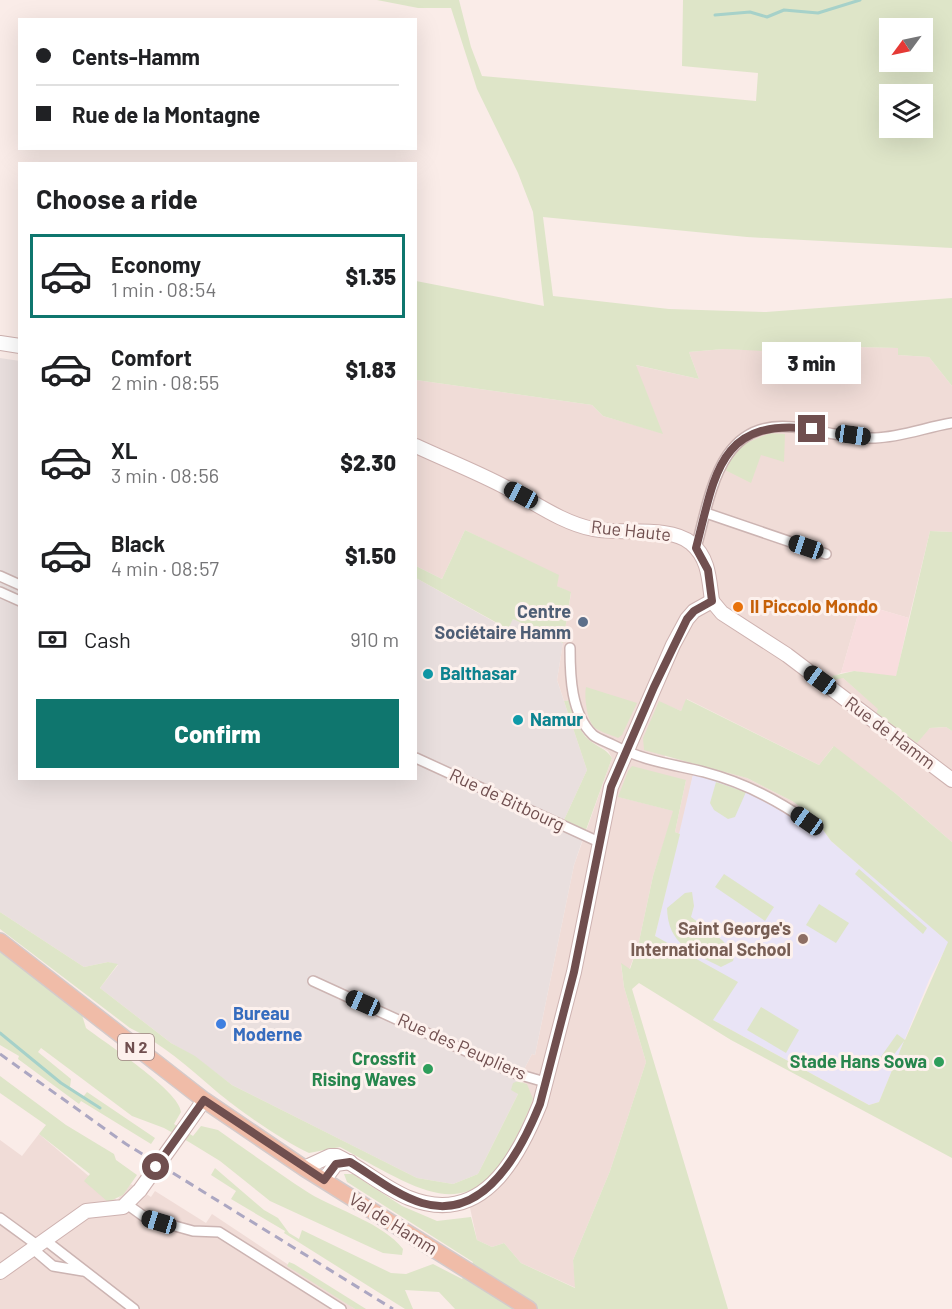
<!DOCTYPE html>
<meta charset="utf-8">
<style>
:root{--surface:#fff;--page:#f6f6f6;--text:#202124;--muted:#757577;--line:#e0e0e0;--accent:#0f766e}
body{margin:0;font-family:Barlow,sans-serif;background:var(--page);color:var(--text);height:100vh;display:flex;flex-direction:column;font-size:22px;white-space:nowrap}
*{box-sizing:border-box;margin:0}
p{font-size:20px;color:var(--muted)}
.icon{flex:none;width:33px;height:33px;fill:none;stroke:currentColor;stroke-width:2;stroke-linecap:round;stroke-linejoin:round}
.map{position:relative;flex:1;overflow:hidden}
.sheet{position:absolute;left:18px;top:162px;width:399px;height:618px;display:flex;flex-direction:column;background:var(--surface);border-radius:0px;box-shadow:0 6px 24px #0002}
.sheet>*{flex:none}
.banner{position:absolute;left:18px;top:18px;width:399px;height:132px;border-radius:0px;box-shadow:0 6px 24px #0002;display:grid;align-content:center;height:132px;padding:0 18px;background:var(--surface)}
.needle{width:39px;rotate:237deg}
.controls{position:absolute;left:879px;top:18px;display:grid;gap:12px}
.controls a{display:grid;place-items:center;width:54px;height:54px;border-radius:0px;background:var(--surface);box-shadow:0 6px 24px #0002;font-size:30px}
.end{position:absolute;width:27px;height:27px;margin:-14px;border:8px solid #704f4f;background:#fff;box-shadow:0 0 0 3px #fff}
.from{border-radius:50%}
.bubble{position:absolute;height:42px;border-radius:0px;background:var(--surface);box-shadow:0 6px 24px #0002;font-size:20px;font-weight:800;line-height:42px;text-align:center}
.car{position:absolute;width:18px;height:36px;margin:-18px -9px;border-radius:8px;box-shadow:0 0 4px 2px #0007;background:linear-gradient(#222 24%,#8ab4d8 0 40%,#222 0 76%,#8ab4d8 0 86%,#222 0)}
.banner b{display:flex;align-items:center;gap:21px;height:57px;font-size:22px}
.banner b+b{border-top:2px solid var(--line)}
.banner i{width:15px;height:15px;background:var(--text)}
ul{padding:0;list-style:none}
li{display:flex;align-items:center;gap:18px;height:84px;margin:0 12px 9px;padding:0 6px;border:3px solid transparent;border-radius:0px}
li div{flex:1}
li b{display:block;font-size:22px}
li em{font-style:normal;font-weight:800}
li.on{border-color:var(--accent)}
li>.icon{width:54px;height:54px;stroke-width:1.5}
h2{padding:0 18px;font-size:27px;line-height:72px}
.pay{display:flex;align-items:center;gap:15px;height:66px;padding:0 18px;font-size:22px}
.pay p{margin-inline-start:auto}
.cta{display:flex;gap:12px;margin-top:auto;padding:12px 18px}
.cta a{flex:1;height:69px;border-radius:0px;background:var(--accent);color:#fff;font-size:24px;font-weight:800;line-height:69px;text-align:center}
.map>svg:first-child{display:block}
</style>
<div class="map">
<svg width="952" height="1309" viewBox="0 0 952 1309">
<rect width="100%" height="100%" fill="#faece8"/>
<g fill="#f0dcd7">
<polygon points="767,345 899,348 898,355 929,357 952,386 952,532 930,531 909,618 861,604 841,673 833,677 843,678 917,742 930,728 946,727 952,731 952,842 895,793 833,747 819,765 687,699 681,711 659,702 665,757 695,762 747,778 792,801 823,825 818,830 807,821 694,771 680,834 675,832 686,780 619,797 674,811 653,876 638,946 629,970 621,964 624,987 646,1062 610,1171 573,1260 576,1288 521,1263 504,1243 492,1247 477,1240 467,1194 527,1084 518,1081 532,1054 535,1055 574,865 612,758 608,751 588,740 580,728 571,700 564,701 557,680 571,593 557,586 505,550 465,530 442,579 416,566 416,380 592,405 603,416 662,433 635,365 699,379 689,352 724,349 766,350"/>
<polygon points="39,1134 117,1200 131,1184 151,1197 155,1191 206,1223 212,1214 355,1309 0,1309 0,1140 22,1156"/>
</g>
<polygon fill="#f8ddde" points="861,604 909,618 896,677 854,671 841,673"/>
<polygon fill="#e9dfde" points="0,358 20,361 20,778 416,778 416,578 507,629 513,619 563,643 557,680 587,770 564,820 586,830 574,865 535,1055 532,1054 518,1081 513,1084 518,1094 478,1174 453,1184 417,1178 232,1085 195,1057 171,1043 100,988 118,965 108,962 84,967 0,912"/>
<polygon fill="#e9e4f6" points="694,770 725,778 807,821 818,830 821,827 831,841 949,942 930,978 879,1102 869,1105 713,1020 655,936"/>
<g fill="#dee5c8" fill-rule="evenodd">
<path d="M377 0H459L471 47 482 76 756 101 758 73 682 66 683 0H952V248L747 237 543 217 553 296 669 309 766 312 952 298V386L929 357 898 355V348L768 345 766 351 724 349 689 352 699 379 636 365 663 434 603 416 592 405 416 380V281L544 306 533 212 518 173 477 89 451 8H418ZM922 28V62H890V28ZM890 94H922V128H890Z"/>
<polygon points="770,433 785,434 784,462 761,455 751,483 723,469 744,444"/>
<polygon points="465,530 559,575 557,586 571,592 563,643 513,619 508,629 416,578 416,566 442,579"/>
<polygon points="930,531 952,532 952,731 946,727 930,728 917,743 876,714 878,709 843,678 834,680 832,676 854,671 896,676"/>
<path d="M586 687 637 703 622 735 618 738C611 735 601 732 595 728 587 721 584 697 586 687Z"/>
<polygon points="686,699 819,765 834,746 895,793 952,842 952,1158 731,1040 639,983 632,989 728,1309 455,1309 439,1292 405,1290 413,1309 405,1309 284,1233 285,1231 231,1199 236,1191 211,1175 215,1168 264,1210 278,1218 289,1233 299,1239 302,1230 391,1273 406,1274 433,1264 462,1279 473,1262 347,1182 344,1174 353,1174 402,1206 437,1221 471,1217 477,1240 492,1247 504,1243 521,1263 575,1288 573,1260 610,1171 646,1062 624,987 621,963 630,969 638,946 653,876 673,811 618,797 628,771 632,766 686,780 675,832 680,834 655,936 738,982 713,1020 869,1105 879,1102 904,1041 887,1064 880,1058 897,1034 905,1040 948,942 831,841 821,827 822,822 792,801 747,778 644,750 643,738 659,701 681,711"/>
<path d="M571 700C575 713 578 731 589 740 597 747 606 748 612 758L586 830 564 820 587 770 564 701Z"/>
<polygon points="716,782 746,792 735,817 728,819 714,810 710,803"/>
<polygon points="859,869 927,928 923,934 855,874"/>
<polygon points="724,874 774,907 765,921 715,887"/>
<path d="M692 892 694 906 691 917 722 940 735 954 733 961 721 967C692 952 668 945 667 908L685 893Z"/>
<polygon points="819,904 849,923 836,943 806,925"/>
<path d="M0 912 84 967 108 962 118 964 100 988 171 1043 195 1056 232 1085 417 1178 453 1184 478 1174 518 1094 511 1090 513 1083 518 1081 527 1084 533 1099 530 1107C478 1232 438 1201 340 1147L309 1153C284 1142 237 1109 216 1091 188 1067 163 1044 130 1028L0 929Z"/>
<path d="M0 952 82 1015 86 1028C104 1042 180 1091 181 1112L174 1124 193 1136 201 1126 218 1130C248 1151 278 1173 309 1193 337 1210 383 1223 403 1249L402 1255 383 1253 270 1201 220 1161 189 1142 164 1128 132 1116 41 1048 38 1052 71 1079 70 1087 83 1097 87 1092 155 1138 151 1144 81 1101 79 1104 18 1059 19 1056 0 1045Z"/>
<polygon points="761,1007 799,1030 786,1053 747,1030"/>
<polygon points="0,1076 66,1125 114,1154 116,1160 137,1175 123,1195 108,1202 84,1181 90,1174 39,1134 46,1125 0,1093"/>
<polygon points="289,1262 294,1264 366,1309 355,1309 287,1266"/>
</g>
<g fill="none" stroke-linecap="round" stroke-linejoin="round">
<g stroke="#a6d1c9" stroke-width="3">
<polyline points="715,15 750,12 767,17 784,10 818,13 860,0"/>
<polyline points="0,1033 61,1083 100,1108"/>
</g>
<g stroke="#ccb4b2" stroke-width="12">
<g id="street">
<polyline points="706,513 826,554"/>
<path d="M696 548C711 494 718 419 793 427 820 430 849 439 875 438 901 437 927 427 952 423"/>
<polyline points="0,576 20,585"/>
<polyline points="0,592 20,601"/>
<path d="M570 648C570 676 571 714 593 735 598 739 607 742 613 745 644 761 671 764 704 772 742 782 776 799 807 821"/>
<polyline points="416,758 599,842"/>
<polyline points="313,981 514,1073 545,1082"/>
<polyline points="128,1205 146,1218 193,1231 219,1232 341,1309"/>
<polyline points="0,1218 37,1245"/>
<polyline points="45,1240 134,1309"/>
<polyline points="33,1249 53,1266 83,1271"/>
</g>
</g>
<g stroke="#ceb2b0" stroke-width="16">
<g id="secondary">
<polyline points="0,343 20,346"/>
<path d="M416 446C446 460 477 472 507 488 534 502 562 523 593 529 620 535 669 525 691 543 709 558 709 579 712 601"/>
<polyline points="712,601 722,613 787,655 952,780"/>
<polyline points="183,1130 204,1100"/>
<path d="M304 1168 330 1156H337C362 1168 384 1188 409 1198 481 1227 517 1161 540 1104L574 972 611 787 673 645 687 619 694 611 712 601"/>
<polyline points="324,1180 336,1164 350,1162"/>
<polyline points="0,1272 86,1211 123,1207 140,1190"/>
</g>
</g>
<g stroke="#d4caca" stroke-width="18">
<polyline id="primary" points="0,941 204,1100 304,1168 529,1309"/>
</g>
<use href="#street" stroke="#fff" stroke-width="9"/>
<use href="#secondary" stroke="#fff" stroke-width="14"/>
<use href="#primary" stroke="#f0bca8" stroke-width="15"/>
<polyline stroke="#aca7c2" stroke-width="3" stroke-dasharray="9 6" stroke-linecap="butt" points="0,1054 126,1144 393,1309"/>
<g stroke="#ceb2b0" stroke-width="16" stroke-linecap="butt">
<polyline id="secondary-bridge" points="140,1190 183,1130"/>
</g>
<use href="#secondary-bridge" stroke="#fff" stroke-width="14"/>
</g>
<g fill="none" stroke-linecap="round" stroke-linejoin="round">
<path stroke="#704f4f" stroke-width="8" d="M156 1167 204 1100 324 1180 336 1164 350 1162C373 1176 396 1195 422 1203 484 1222 521 1151 540 1104L574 972 611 787 654 687 687 619 694 611 712 601 708 570 696 548C715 476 718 417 812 429"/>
</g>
<circle fill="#e8710a" stroke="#fdf1ed" stroke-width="2" cx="738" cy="607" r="6"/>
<circle fill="#5c6f8a" stroke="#fdf1ed" stroke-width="2" cx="583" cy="622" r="6"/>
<g fill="#0f9aa8" stroke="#fdf1ed" stroke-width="2">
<circle cx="428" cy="674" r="6"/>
<circle cx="518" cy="720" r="6"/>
</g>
<circle fill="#8d6e63" stroke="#fdf1ed" stroke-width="2" cx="803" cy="939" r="6"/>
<circle fill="#3f7fe0" stroke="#fdf1ed" stroke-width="2" cx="221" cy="1024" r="6"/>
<g fill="#2e9e5b" stroke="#fdf1ed" stroke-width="2">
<circle cx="939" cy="1062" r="6"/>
<circle cx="428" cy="1069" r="6"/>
</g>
<g text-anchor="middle" stroke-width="6" stroke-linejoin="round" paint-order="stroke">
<rect fill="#fdf1ed" stroke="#9a807e" stroke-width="1.5" x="118" y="1034" width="36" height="26" rx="4.5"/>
<g font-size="16" font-weight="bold" fill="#704f4f">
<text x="136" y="1053">N 2</text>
</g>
<g font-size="18" fill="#704f4f" stroke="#fdf1ed">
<text transform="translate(631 531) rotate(6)" y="6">Rue Haute</text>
<text transform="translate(890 733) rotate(37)" y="6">Rue de Hamm</text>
<text transform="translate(507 800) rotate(25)" y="6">Rue de Bitbourg</text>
<text transform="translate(462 1047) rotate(24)" y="6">Rue des Peupliers</text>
<text transform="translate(393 1224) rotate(32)" y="6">Val de Hamm</text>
</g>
<g font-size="18" font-weight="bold" fill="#c56008" stroke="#fdf1ed" text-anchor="start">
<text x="750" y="613">Il Piccolo Mondo</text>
</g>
<g font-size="18" font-weight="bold" fill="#4e5e75" stroke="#fdf1ed" text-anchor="end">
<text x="571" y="618">Centre<tspan x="571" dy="21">Sociétaire Hamm</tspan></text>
</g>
<g font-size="18" font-weight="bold" fill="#0d838f" stroke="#fdf1ed" text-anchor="start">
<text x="440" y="680">Balthasar</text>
<text x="530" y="726">Namur</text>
</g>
<g font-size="18" font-weight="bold" fill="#785e54" stroke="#fdf1ed" text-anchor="end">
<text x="791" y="935">Saint George's<tspan x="791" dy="21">International School</tspan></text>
</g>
<g font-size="18" font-weight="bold" fill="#366cbe" stroke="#fdf1ed" text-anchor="start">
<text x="233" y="1020">Bureau<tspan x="233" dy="21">Moderne</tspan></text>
</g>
<g font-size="18" font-weight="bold" fill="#27864d" stroke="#fdf1ed" text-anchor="end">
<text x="416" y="1065">Crossfit<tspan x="416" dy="21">Rising Waves</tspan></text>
<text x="927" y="1068">Stade Hans Sowa</text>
</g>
</g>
</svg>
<div class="controls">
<a><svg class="needle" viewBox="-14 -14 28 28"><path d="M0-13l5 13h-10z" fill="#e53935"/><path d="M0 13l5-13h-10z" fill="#757577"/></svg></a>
<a><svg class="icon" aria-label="layers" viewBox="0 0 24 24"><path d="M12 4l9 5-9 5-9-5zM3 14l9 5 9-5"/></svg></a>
</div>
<i class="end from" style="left:156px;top:1167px"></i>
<i class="end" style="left:812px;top:429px"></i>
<div class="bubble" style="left:762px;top:342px;width:99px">3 min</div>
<i class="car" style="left:853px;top:435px;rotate:98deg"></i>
<i class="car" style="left:521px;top:495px;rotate:298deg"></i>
<i class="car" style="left:806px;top:547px;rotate:289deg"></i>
<i class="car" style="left:820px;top:680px;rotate:306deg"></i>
<i class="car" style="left:807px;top:821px;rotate:305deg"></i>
<i class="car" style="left:363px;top:1003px;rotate:294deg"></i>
<i class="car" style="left:159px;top:1222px;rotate:287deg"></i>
<div class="banner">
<b><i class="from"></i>Cents-Hamm</b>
<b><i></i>Rue de la Montagne</b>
</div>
<section class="sheet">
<h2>Choose a ride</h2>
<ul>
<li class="on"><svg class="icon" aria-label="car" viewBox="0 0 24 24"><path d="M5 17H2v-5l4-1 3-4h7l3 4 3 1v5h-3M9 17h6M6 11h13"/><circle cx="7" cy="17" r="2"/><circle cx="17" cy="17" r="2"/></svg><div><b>Economy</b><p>1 min · 08:54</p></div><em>$1.35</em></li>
<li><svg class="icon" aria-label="car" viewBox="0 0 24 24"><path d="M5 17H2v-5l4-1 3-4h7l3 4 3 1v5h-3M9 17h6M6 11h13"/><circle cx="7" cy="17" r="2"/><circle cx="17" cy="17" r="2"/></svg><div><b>Comfort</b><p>2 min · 08:55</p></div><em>$1.83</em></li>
<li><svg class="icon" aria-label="car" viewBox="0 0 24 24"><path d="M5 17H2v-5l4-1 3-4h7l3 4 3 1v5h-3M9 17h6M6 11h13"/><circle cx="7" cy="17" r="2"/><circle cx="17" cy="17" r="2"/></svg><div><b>XL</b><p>3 min · 08:56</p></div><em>$2.30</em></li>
<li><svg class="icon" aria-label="car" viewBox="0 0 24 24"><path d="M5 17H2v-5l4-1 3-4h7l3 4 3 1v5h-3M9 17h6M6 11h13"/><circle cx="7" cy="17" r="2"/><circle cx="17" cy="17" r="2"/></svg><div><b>Black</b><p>4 min · 08:57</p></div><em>$1.50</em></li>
</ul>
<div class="pay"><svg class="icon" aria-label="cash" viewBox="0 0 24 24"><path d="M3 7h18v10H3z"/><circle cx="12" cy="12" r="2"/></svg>Cash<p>910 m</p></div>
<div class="cta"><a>Confirm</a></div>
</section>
</div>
